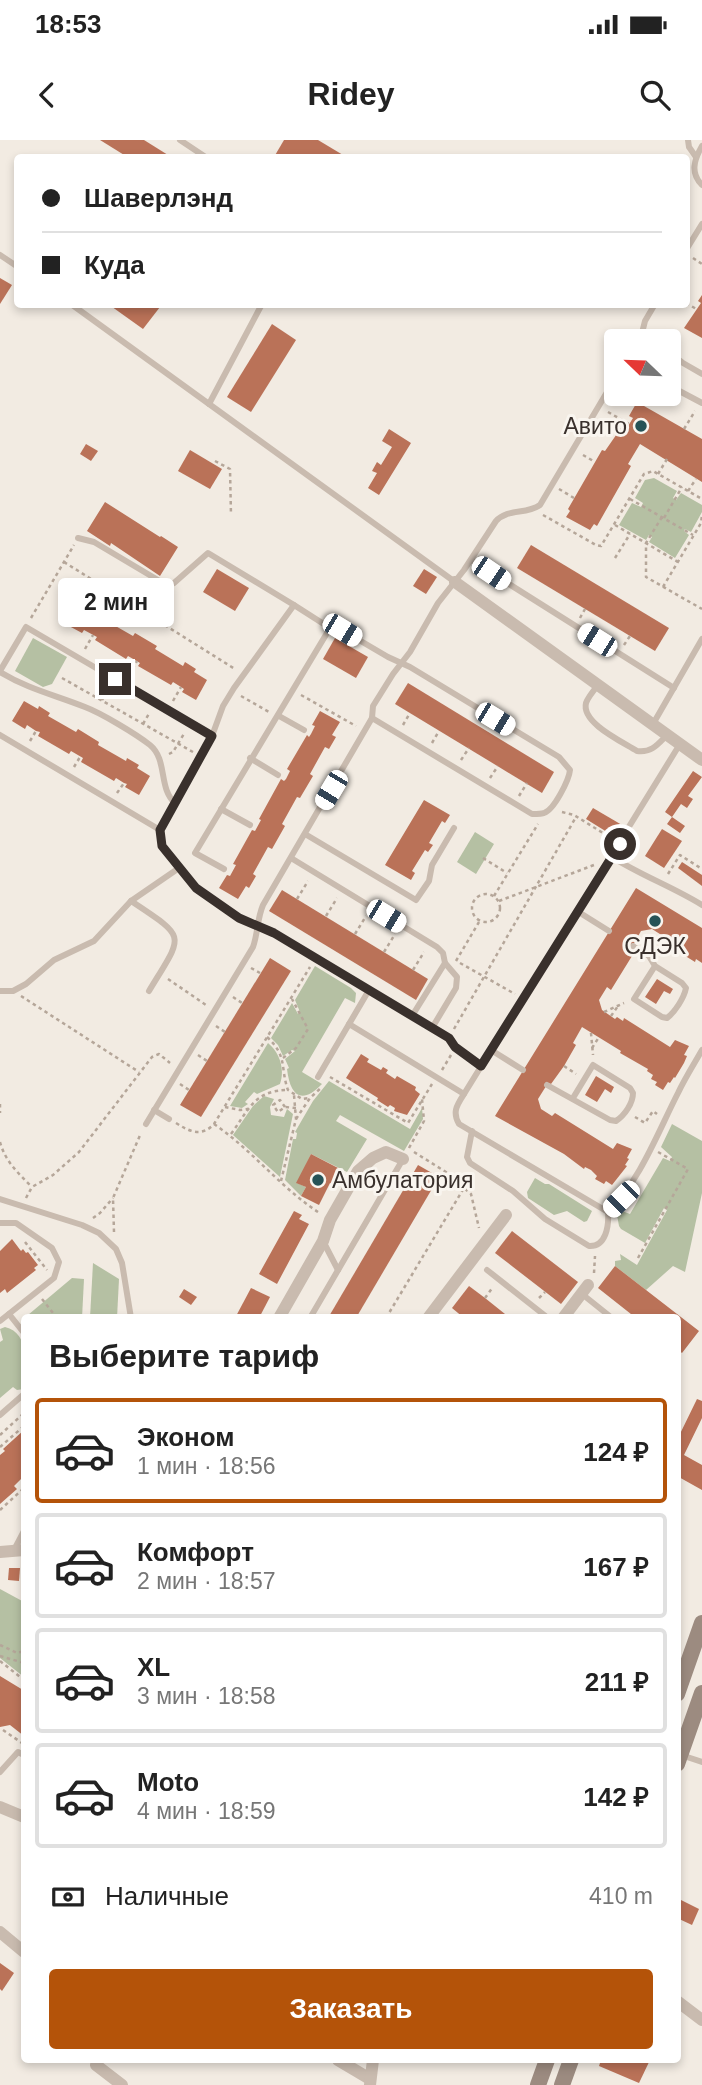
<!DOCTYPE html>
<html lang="ru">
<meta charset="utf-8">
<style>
:root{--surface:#fff;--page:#f2f2f2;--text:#222;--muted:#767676;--line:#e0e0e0;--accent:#b45309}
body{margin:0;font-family:Arial,sans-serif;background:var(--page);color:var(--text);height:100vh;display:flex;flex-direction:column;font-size:26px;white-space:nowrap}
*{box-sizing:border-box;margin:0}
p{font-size:23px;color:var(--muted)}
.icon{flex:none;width:38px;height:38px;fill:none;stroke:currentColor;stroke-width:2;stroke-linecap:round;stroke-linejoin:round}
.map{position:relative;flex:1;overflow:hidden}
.side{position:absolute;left:21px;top:1174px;width:660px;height:749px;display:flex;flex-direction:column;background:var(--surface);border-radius:7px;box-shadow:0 4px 10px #0003}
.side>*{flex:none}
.guide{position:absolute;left:14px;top:14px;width:676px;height:154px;border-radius:7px;box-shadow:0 4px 10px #0003;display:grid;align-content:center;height:154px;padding:0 28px;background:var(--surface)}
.needle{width:46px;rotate:293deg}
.fabs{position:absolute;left:604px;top:189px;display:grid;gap:14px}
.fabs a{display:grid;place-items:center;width:77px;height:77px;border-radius:7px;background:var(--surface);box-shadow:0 4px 10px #0003;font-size:35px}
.end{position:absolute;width:32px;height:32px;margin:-16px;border:9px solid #39302c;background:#fff;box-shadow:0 0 0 4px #fff}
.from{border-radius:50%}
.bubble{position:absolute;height:49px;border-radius:7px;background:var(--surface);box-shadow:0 4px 10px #0003;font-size:23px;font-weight:700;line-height:49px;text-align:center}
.car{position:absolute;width:21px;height:42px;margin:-21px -10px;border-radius:9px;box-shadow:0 0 5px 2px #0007;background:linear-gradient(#fff 24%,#345 0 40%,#fff 0 76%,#345 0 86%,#fff 0)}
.guide b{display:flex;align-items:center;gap:24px;height:66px;font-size:26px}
.guide b+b{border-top:2px solid var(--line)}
.guide i{width:18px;height:18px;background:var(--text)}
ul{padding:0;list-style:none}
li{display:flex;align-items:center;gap:21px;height:105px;margin:0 14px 10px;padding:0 14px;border:4px solid var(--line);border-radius:7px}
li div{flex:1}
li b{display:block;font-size:26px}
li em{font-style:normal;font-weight:700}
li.on{border-color:var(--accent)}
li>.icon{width:63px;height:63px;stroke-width:1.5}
h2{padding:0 28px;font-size:32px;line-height:84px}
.pay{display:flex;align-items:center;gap:18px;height:77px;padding:0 28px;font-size:26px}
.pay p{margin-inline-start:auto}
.primary-button{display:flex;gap:14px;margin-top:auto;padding:14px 28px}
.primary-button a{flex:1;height:80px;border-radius:7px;background:var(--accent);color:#fff;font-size:28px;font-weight:700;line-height:80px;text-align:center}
.status{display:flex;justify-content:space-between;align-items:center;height:49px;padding:0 35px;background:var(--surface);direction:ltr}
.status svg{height:19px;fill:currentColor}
header{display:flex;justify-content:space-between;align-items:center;height:91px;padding:0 28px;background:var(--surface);font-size:32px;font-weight:700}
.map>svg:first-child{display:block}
</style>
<div class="status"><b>18:53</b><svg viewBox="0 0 49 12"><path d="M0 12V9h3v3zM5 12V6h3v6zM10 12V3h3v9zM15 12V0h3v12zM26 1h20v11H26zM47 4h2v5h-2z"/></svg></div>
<header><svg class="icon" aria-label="back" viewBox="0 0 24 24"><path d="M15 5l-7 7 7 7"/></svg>Ridey<svg class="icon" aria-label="search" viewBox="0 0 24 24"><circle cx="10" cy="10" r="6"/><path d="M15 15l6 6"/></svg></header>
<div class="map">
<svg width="702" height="1945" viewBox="0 0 702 1945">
<rect width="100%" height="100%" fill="#f2ebe2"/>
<g fill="#b5c0a3">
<polygon points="654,338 677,351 673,358 676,360 681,353 702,365 702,372 691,392 685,389 684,391 689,395 675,418 649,402 652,397 649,395 646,400 619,385 632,363 641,367 643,363 635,358 645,340"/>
<polygon points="33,498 67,517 52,544 43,547 15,531"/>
<polygon points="475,692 494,704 476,734 457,722"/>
<path d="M315 826 351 848 356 853 355 863 345 858 302 932 322 944C301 966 290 955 287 929L289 928 285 919 295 911 292 910 283 916 278 905 271 898 292 863 298 874 300 872 295 860Z"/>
<path d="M268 903C280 913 285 929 280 944L257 954 254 952 245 962 248 964 242 968 230 966Z"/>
<polygon points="329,941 410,989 422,968 423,979 404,1011 340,975 336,981 367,999 347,1032 311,1014 297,1043 306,1047 301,1056 285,1040 293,999 296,999 297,993 295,992 313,961"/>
<polygon points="264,956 274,959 270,967 271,975 284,977 287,969 293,974 280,1037 233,995 253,966"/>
<polygon points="672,984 702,1001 702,1053 685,1132 673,1126 646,1150 615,1126 615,1121 621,1120 620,1114 637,1125 667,1070 664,1068 645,1103 621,1089 619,1086 617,1075 622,1071 630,1074 663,1018 670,1021 672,1017 661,1007"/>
<polygon points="535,1038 545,1044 549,1044 592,1071 587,1081 584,1082 567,1071 554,1075 528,1058 527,1052"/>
<polygon points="93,1123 119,1139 117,1178 90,1178"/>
<polygon points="72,1138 84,1139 82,1178 30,1178 28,1175"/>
<path d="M5 1187C31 1193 25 1228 24 1249L17 1250 13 1247 0 1258V1202L3 1200 0 1189Z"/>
<polygon points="0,1449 24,1462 24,1537 0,1518"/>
</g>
<g fill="#ba7258">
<polygon points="100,0 144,0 168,15 167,18 129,18"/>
<polygon points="284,0 318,0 348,18 276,18 274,17"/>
<polygon points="0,138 12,145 0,164"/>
<polygon points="702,155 702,198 684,188 701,163 698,161"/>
<polygon points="108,164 157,164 160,167 143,189"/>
<polygon points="272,184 296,200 251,272 227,257"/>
<polygon points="637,262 702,299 702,342 640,304 628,324 631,326 597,386 594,384 590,390 566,377 570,371 568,369 602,310 605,311 621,288 625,291 633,278 629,276"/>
<polygon points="389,289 411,303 379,355 368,348 377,333 372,331 377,322 381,325 392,307 382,301"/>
<polygon points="86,304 98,311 91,321 80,314"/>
<polygon points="190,310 222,329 210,349 178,331"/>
<polygon points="105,362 160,397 161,396 178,407 160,436 111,403 110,406 87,391"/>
<polygon points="531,405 669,488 655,511 517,428"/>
<polygon points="217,429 249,448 235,471 203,452"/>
<polygon points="424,429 437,437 426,454 413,446"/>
<polygon points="81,466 95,474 96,471 107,477 105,480 133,496 135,493 157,506 155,509 183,526 185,522 196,529 194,532 207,540 196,560 182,552 184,549 181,547 173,542 171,545 138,526 140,523 128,516 126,519 95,500 97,497 84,490 82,493 69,486"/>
<polygon points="335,498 368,517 356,538 323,519"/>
<polygon points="408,543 554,632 542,653 395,564"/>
<polygon points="24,561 38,569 39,566 50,573 48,576 76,592 78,589 99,602 98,605 126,621 127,618 139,625 137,628 150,636 139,655 125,647 127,644 124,643 116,638 114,641 81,622 83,618 71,611 69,614 38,596 40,592 36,591 27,585 25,589 12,581"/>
<polygon points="320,571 340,582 332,595 336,597 329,609 325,607 310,634 313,636 300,658 297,657 282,684 285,686 272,709 268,707 253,734 256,736 249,748 246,746 238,759 219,748 227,735 230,736 236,725 233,724 252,690 255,691 261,680 259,679 281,639 284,641 286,639 290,631 287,629 307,595 309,597 311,594 315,586 312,585"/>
<polygon points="693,631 702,637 688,656 693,659 687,668 681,664 672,677 685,686 680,693 667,684 672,677 665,672"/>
<polygon points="424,660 450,675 445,683 442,681 429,703 433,705 428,712 425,710 412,731 415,733 411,740 385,725"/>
<polygon points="593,668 622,685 615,697 586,679"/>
<polygon points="662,689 682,701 664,728 645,716"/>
<polygon points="682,722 702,735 702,746 678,728"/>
<polygon points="636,748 702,788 702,823 696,819 695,822 666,804 661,799 663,796 652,789 641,791 632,807 634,809 632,816 611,850 607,847 599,860 602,870 615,879 617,877 623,881 624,878 670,907 675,900 689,906 684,915 687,916 684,923 675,938 674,937 670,943 668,942 663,950 655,945 657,942 651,939 653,935 647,931 648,929 620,913 621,911 582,887 573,903 576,905 564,926 551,944 548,943 538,959 541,969 552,976 555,973 613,1009 617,1003 632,1009 627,1018 629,1019 625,1025 627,1026 612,1045 606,1041 604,1044 595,1039 597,1036 591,1030 585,1027 584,1029 564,1014 495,976"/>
<polygon points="282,750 428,839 416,860 269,771"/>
<polygon points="270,818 291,831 201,977 180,965"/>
<polygon points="657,839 673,849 670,854 664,851 656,864 645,857"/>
<polygon points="361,914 369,919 367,922 381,930 383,927 388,930 386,933 395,939 397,936 416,947 415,950 420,954 407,975 394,971 395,968 390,965 388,967 377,960 378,958 346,938"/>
<polygon points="596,936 614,947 611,953 605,949 597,962 585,955"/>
<polygon points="311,1014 338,1028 334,1035 340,1038 336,1045 330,1043 319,1065 301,1056 306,1047 296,1043"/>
<polygon points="418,1025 439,1037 356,1178 328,1178"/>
<polygon points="294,1071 302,1075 299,1079 309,1084 277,1144 259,1134"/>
<polygon points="512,1091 578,1142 561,1164 495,1113"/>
<polygon points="12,1099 21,1111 23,1109 26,1113 28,1112 38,1125 34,1128 36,1130 7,1153 5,1149 0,1153 0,1111"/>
<polygon points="615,1126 699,1191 682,1213 677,1209 677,1178 636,1178 598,1148"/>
<polygon points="469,1146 485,1158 510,1178 464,1178 452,1168"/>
<polygon points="251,1148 270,1157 259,1178 235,1178"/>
<polygon points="184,1149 197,1157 191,1165 179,1157"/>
<polygon points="697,1259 702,1261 702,1278 684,1315 702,1325 702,1350 677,1336 677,1300"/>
<polygon points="24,1290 24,1336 14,1346 17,1349 0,1364 0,1315 5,1311 3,1309"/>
<polygon points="9,1428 20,1428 19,1441 8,1440"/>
<polygon points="0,1536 23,1550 24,1548 24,1596 10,1585 0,1587"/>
<polygon points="677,1758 699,1769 692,1785 677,1778"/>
<polygon points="0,1823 14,1833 2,1851 0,1849"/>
<polygon points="601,1920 650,1920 639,1943 599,1926"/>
</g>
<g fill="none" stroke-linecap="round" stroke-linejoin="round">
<g stroke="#b5a699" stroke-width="2.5" stroke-dasharray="3.5 3.5" stroke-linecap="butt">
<polyline points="693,118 702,124"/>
<polyline points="686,163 698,170"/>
<polyline points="608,272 629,284"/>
<polyline points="684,289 695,271"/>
<polyline points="583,315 595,322"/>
<polyline points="215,321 230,329 231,375"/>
<polyline points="658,334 667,319"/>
<polyline points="559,349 574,358"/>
<polyline points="688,351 696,339"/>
<polyline points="630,359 693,395"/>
<polyline points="543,375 596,405 601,406 644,334 653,331 702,359"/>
<polyline points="662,377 646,403 646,437 702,469"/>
<polyline points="664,378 682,347"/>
<polyline points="615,385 678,422"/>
<polyline points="615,418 630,394"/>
<polyline points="64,422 235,529"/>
<polyline points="663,447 701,383 702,375"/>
<polyline points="154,449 162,484"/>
<polyline points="31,478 74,405"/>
<polyline points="580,478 585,469"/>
<polyline points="624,505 630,496"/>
<polyline points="85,509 93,495"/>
<polyline points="129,535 137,521"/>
<polyline points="62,538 193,612"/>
<polyline points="301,555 356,586"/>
<polyline points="241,556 269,572"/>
<polyline points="102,560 110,548"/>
<polyline points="173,561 181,547"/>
<polyline points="143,584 150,572"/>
<polyline points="403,585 410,573"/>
<polyline points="30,601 36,591"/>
<polyline points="432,603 439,591"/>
<polyline points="169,614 173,612 185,592"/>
<polyline points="461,620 469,608"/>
<polyline points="74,627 80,617"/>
<polyline points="490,638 498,626"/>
<polyline points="117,653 124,643"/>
<polyline points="519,656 527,643"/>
<polyline points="562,672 574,675 611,698"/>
<polyline points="483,718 507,733"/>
<polyline points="668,734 680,715 702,729"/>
<circle cx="486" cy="768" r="14"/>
<polyline points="494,756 538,684"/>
<polyline points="297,759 308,741"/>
<polyline points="499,761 594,725"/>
<polyline points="326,776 337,758"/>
<polyline points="355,794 366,776"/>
<polyline points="384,812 395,794"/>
<polyline points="456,821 479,782"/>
<polyline points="460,823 515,854"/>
<polyline points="251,828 260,833"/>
<polyline points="413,830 424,812"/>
<polyline points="168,839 206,865"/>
<polyline points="21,856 139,932"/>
<polyline points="233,857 242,863"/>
<polyline points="604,872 624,863"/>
<polyline points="611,876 618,866"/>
<polyline points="216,886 225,892"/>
<polyline points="454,889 576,677"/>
<polyline points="591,893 593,915"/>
<path d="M267 897C288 916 280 928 288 950L302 959 310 958"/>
<polyline points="592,908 599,897"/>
<polyline points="198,915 207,921"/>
<polyline points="283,918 296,908 308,889 292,859"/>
<polyline points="564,926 576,934"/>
<polyline points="442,930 451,915"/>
<polyline points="330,937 408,983 432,944"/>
<polyline points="180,944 189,950"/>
<polyline points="0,964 0,973"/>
<polyline points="225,967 240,970 248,969"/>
<polyline points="285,967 280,960 273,965 278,972 285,967 296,968"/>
<polyline points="635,977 645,983 653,971 657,974"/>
<polyline points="296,979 310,958 322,947"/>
<path d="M176 983C190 992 202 997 214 984L310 827"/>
<path d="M214 984C252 1010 280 1047 318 1072"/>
<path d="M231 994C248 971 254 950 288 950"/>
<path d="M0 1002C5 1021 18 1033 32 1047"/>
<polyline points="409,1008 424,981 422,959"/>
<polyline points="414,1012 446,1032 471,1054 479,1088"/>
<polyline points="281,1041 296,979 294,955"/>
<polyline points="26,1058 32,1047 53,1035 79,1012 152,917 159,914 170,923"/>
<polyline points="93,1078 100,1073 113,1058"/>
<polyline points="114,1092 113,1058 141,993"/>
<polyline points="25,1102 47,1130"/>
<polyline points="638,1118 688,1029 658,1012"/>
<polyline points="594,1133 595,1116"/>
<polyline points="485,1158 493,1147"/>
<polyline points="539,1158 545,1152"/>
<polyline points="42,1159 57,1178"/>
<polyline points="386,1178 464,1048"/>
<polyline points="0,1295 24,1273"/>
<polyline points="0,1307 24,1286"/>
<polyline points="0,1370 24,1348"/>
<polyline points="0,1505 17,1513 24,1511"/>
<polyline points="0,1516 24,1523"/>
<polyline points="0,1521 24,1540"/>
<polyline points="3,1590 22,1603"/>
</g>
<g stroke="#c9bbaf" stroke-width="6">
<polyline points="180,0 207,18"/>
<polyline points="688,0 689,7 696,17"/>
<path d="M702 6C694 20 690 33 702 45"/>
<polyline points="686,110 702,84"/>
<polyline points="0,115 18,127"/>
<polyline points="71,164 455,442"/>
<polyline points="643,196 652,201"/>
<polyline points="640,201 645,181 655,164"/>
<polyline points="668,211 683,223 702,234"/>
<polyline points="668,245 702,263"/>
<polyline points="209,264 262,164"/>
<polyline points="78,398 94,402 168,446 174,443 208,413 294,465"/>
<polyline points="471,420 674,548"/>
<polyline points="0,531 26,487 212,596"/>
<path d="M0 532C28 549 55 555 85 567 101 573 136 594 150 605 168 620 158 648 175 663"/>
<path d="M599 544C594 550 588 557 586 563 581 583 623 602 637 611 652 613 658 604 668 594"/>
<polyline points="279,576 304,590"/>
<path d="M372 578 532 674C534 674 542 674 544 673 554 670 569 640 570 630L559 617 410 527 388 517 342 490 330 488 294 465 234 548 223 566 212 596 160 690 162 706 196 749 239 778 274 794 449 898 455 907 481 926"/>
<polyline points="653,584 702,499"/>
<polyline points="0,595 160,690"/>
<path d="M680 604 464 954C457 965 452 972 459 984L608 1072C641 1039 657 994 678 953 685 938 694 924 702 910"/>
<polyline points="250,618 278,635"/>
<polyline points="221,669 250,685"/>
<polyline points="305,694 416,760 429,741 432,725 454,688"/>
<path d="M612 717C640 735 673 747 702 765"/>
<polyline points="291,718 437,807 443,813 445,823 412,876"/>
<polyline points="224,729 195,713 330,488"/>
<path d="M131 761C188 799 184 793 149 851"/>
<polyline points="577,771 609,791"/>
<path d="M633 806 649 816 655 826 682 843 686 848C684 858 675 872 667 878L662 877 634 859 655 826"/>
<polyline points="0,851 13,851 26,844 54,820 94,801 131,761 179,728"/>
<polyline points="349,884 464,954"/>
<polyline points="432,888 456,848 457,837 445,823"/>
<polyline points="491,910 523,930"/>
<polyline points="318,937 369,850"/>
<path d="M547 945 610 980 616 981C625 975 633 963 633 953L630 948 593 925 573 958"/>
<polyline points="154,970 169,979"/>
<path d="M146 984 253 807C258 793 257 779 263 765L372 578 373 566 393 534 410 512 438 463 464 430 496 381C508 368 526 375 540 365L616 237"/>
<path d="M472 991 467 1017 470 1023 513 1051 545 1079 589 1106C606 1107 609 1086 608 1072"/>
<polyline points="0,1059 82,1085 99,1093 116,1109 122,1123 131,1178"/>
<polyline points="0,1083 16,1083 52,1108 59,1122 54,1138 0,1181"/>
<polyline points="323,1101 338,1130"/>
<polyline points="487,1130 548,1178"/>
<polyline points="582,1154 612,1178"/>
<polyline points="9,1174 24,1193"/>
<polyline points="310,1178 403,1019"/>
<polyline points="0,1275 24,1254"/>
<polyline points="14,1410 24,1391"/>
<polyline points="681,1615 702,1622"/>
<polyline points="0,1632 18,1612 24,1615"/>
</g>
<g stroke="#c9bbaf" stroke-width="12">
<polyline points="455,442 702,620"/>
<polyline points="279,1178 323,1101 330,1080 358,1031 373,1018 386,1012 403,1019"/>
<polyline points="428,1178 506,1075"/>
<polyline points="563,1178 588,1145"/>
<polyline points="0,1412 24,1410"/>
<polyline points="0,1667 24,1677"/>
<polyline points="0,1792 24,1812"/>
<polyline points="677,1861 702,1880"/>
<polyline points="338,1920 370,1939"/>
<polyline points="96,1925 122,1945"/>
<polyline points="370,1945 373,1920"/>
</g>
<g stroke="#9c8b80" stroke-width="16">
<polyline points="677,1554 702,1483"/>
<polyline points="677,1624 702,1553"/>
<polyline points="538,1945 547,1920"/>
<polyline points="562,1945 571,1920"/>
</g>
</g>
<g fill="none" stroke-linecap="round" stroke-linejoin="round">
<polyline stroke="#39302c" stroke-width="9" points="115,539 212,596 160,690 162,706 196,748 239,778 274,793 449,898 455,907 481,926 620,704"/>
</g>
<g fill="#265256" stroke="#f9f5ef" stroke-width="2.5">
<circle cx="641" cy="286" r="7"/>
<circle cx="655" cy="781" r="7"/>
<circle cx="318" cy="1040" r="7"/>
</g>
<g text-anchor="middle" stroke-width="6" stroke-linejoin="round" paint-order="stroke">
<g font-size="23" fill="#39302c" stroke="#f9f5ef" text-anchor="end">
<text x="627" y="294">Авито</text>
<text x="655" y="814" text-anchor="middle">СДЭК</text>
<text x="332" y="1048" text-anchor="start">Амбулатория</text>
</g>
</g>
</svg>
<div class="fabs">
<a><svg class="needle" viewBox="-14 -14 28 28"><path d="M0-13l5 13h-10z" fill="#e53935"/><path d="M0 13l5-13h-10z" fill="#767676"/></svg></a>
</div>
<i class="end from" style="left:620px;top:704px"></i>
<i class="end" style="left:115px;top:539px"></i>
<div class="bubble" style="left:58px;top:438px;width:116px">2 мин</div>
<i class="car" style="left:491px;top:433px;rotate:124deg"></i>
<i class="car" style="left:342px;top:490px;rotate:121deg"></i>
<i class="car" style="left:597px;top:500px;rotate:302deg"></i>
<i class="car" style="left:495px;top:579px;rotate:121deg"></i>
<i class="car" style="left:331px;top:650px;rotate:211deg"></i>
<i class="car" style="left:386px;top:776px;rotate:121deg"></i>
<i class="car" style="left:621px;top:1059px;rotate:225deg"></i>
<div class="guide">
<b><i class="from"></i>Шаверлэнд</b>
<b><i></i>Куда</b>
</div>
<section class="side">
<h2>Выберите тариф</h2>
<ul>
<li class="on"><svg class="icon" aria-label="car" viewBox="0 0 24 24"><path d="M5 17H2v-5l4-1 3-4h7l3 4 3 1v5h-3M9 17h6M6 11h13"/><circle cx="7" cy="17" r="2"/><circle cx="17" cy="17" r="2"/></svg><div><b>Эконом</b><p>1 мин · 18:56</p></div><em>124 ₽</em></li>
<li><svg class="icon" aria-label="car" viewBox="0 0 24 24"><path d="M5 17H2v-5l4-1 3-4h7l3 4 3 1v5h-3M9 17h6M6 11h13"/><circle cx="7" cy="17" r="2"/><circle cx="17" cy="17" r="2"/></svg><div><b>Комфорт</b><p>2 мин · 18:57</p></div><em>167 ₽</em></li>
<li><svg class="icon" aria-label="car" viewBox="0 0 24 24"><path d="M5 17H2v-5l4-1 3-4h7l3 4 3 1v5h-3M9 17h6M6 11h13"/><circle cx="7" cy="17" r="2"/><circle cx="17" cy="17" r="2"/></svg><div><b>XL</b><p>3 мин · 18:58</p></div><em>211 ₽</em></li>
<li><svg class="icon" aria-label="car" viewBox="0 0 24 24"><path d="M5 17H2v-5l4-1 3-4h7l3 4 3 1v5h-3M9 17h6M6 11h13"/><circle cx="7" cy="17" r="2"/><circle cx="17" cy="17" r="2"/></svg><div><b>Moto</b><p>4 мин · 18:59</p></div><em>142 ₽</em></li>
</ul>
<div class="pay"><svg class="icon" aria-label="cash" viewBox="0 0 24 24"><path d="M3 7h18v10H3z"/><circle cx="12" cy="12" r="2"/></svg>Наличные<p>410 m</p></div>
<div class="primary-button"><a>Заказать</a></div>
</section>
</div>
